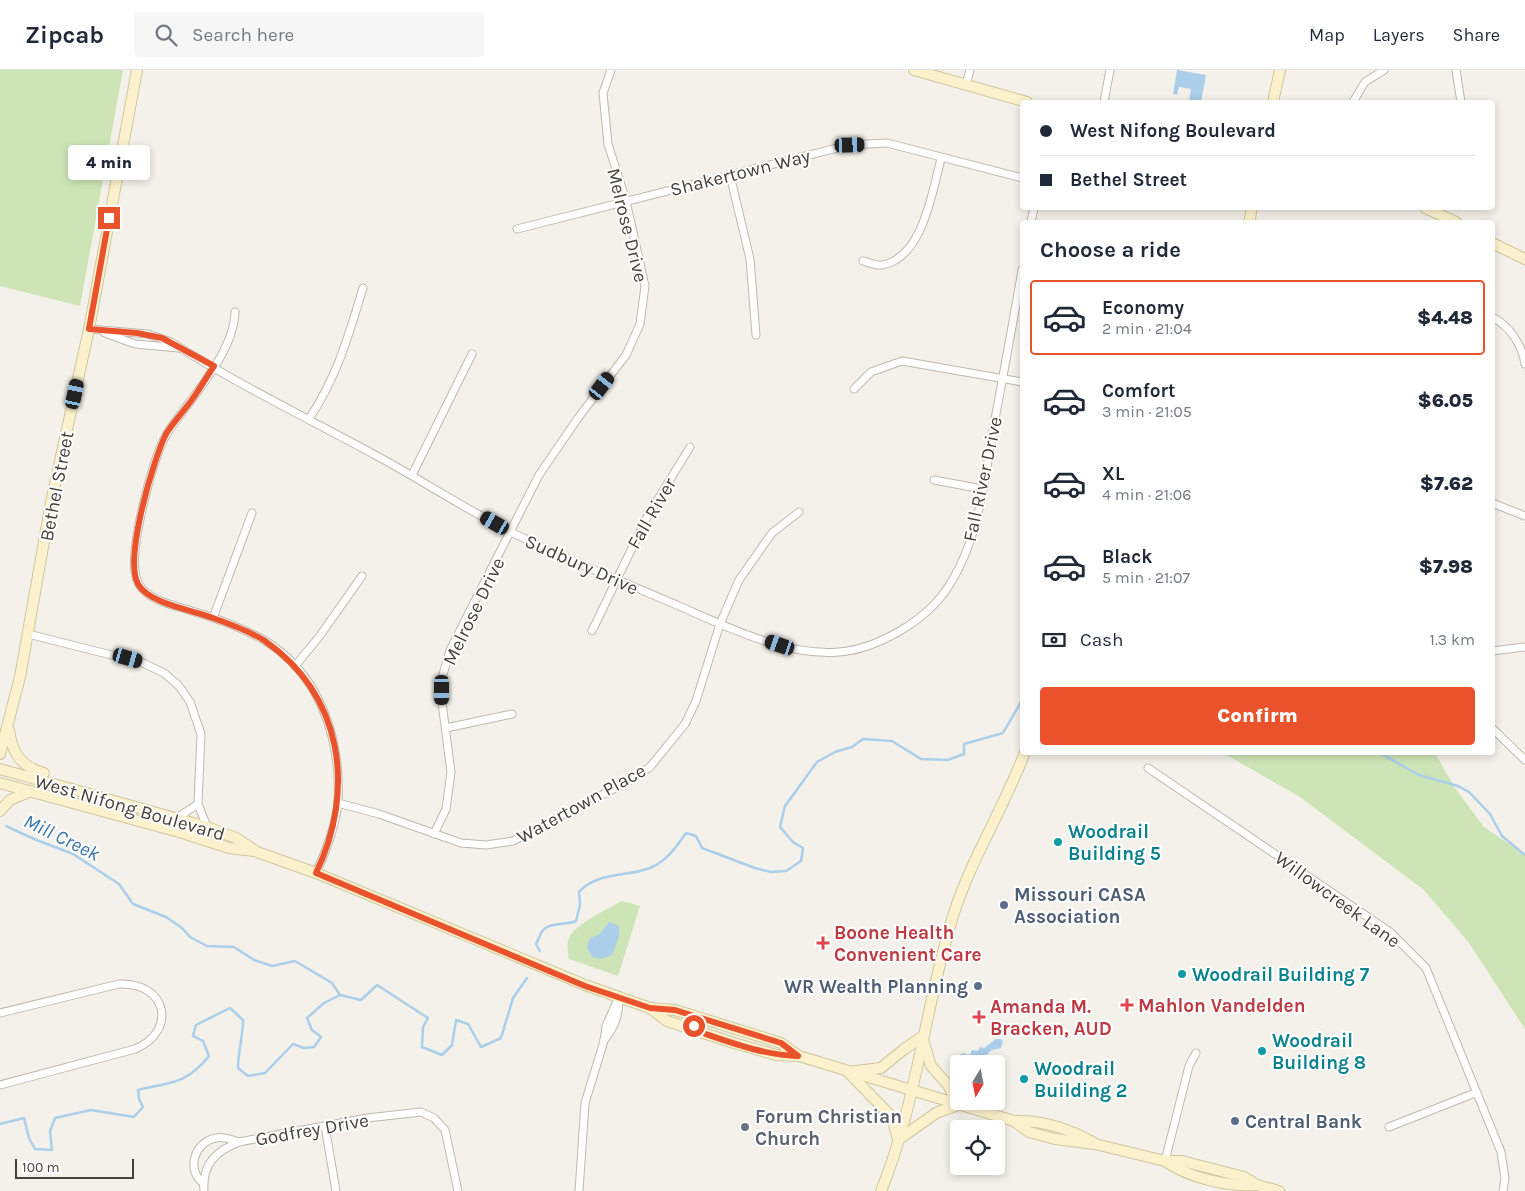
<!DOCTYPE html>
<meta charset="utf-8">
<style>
:root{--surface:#fff;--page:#f6f6f7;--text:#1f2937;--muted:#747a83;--line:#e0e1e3;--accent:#ea522b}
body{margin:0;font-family:Karla,sans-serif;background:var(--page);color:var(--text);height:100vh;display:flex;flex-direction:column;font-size:19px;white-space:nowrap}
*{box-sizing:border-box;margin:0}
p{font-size:16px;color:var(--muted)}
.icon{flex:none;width:28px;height:28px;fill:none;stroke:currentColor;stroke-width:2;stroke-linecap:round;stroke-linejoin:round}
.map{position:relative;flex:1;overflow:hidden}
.sheet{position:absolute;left:1020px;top:150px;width:475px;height:535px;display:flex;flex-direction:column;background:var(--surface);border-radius:5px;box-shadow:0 2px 8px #0003}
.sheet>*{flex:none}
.hud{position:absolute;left:1020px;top:30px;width:475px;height:110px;border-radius:5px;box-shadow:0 2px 8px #0003;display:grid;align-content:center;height:110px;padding:0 20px;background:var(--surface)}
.needle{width:32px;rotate:190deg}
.buttons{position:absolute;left:950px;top:985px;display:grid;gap:10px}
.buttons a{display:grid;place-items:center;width:55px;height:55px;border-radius:5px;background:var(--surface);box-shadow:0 2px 8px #0003;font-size:25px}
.scale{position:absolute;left:15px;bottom:12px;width:119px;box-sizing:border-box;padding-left:5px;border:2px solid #474239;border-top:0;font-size:14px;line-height:18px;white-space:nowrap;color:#474239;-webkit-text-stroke:4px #fff;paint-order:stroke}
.end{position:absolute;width:22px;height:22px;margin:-11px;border:6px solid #ea522b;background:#fff;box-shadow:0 0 0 2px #fff}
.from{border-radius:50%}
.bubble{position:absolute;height:35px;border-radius:5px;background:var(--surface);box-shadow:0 2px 8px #0003;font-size:16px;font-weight:800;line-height:35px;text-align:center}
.car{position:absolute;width:15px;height:30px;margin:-15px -8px;border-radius:6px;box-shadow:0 0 4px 1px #0007;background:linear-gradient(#222 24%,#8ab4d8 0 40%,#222 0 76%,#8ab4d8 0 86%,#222 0)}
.hud b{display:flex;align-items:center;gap:18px;height:48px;font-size:19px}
.hud b+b{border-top:1px solid var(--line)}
.hud i{width:12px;height:12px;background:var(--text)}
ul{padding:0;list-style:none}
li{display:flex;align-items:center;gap:15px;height:75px;margin:0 10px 8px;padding:0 10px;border:2px solid transparent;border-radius:5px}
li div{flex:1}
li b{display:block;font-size:19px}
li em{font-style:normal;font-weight:800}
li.current{border-color:var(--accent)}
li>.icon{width:45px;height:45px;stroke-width:1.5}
h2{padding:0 20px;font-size:22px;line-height:60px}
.pay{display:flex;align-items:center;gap:12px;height:55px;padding:0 20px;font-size:19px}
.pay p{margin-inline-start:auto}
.cta{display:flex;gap:10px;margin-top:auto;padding:10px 20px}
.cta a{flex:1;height:58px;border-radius:5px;background:var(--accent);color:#fff;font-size:20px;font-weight:800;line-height:58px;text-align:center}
header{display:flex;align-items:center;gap:30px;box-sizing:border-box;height:70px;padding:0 25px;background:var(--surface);border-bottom:1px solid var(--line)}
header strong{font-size:24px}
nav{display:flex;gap:28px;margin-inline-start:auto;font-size:18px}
.search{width:350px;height:45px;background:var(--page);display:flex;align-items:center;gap:12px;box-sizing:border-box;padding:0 18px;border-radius:5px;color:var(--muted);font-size:19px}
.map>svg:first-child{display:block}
</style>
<header>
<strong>Zipcab</strong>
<div class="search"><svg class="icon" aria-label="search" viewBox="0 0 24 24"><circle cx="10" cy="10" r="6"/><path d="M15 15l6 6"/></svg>Search here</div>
<nav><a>Map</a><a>Layers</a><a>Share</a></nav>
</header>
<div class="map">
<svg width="1525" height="1121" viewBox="0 0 1525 1121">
<rect width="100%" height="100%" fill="#f4f1ea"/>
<g fill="#cde5b6">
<polygon points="0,0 123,0 80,236 0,216"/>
<polygon points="1223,683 1435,683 1455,718 1484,757 1525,785 1525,959 1469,873 1424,820 1300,727"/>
<path d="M622 831 640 836 618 906 569 889C568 882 566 875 569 868 575 854 608 839 622 831Z"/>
</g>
<g fill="#abceeb">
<polygon points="1177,0 1206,5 1201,32 1189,32 1191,19 1179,17 1177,25 1173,24"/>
<polygon points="609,852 619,856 619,867 612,885 601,889 592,887 587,877 590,868 599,865"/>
<path d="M996 969H1001L1003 972 1001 978C994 980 989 979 986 987L981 986 979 992 959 994V1000C953 993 955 986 963 983L970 985 972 980 978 981 980 977 984 978Z"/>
</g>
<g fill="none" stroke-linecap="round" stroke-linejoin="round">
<g stroke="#abceeb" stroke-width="2.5">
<polyline points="1378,682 1419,705 1458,716 1469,722 1490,744 1502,766 1525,785"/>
<polyline points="6,756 34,769 73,784 119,814 133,834 166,847 182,858 190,867 207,876 234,877 254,890 272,896 295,891 332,913 340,925 361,930 377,915 428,948 423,957 422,977 442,985 452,975 456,950 468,954 481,977 501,968 513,928 527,908"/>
<path d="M540 881 536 874C538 871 539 867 541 863 548 851 565 856 576 851L580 835 579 822C596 802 627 807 650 798 667 791 676 777 686 763L696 766 702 778 755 798 771 802 786 801 801 791 803 778 793 772 780 757 785 736 817 692 835 682 852 677 863 669 892 671 921 689 948 690 964 684V674L1003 663 1022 630"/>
<path d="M0 1054 24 1048 29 1068 35 1079 52 1080 50 1061 55 1048 91 1040 134 1047 143 1037 139 1029 138 1020C171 1012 187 1014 209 986L203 971 193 966 196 955 230 938 243 950C243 967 238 981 238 998L248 1006 265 1003 293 974 304 978 314 977 321 967 312 960 307 948 324 933 340 925"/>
</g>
<g stroke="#bfb9ad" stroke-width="9">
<g id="street">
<polyline points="1456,0 1461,32"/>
<polyline points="966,15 970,0"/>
<polyline points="1104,32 1110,0"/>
<polyline points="1353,32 1365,12 1384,0"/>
<polyline points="730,105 750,189 756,265"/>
<polyline points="1031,152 1034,138"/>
<polyline points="517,159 849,75 887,73 1022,108"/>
<path d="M863 191C868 192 876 196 882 195 923 188 932 122 941 89"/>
<path d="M235 242C234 283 190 329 168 362 153 385 131 474 135 501 136 510 139 518 147 523 159 533 177 536 192 541 216 548 240 557 262 569 320 602 341 669 338 731 337 752 325 784 316 803"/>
<path d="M1492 247C1510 256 1522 275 1525 294"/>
<path d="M89 259 148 264 171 272C237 314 309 349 377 386 423 411 467 440 513 463 567 490 624 512 679 536 725 556 787 587 839 582 877 579 925 551 946 520 978 474 984 414 993 360 1003 306 1013 253 1022 200"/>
<polyline points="105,263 135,274 179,278"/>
<polyline points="854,319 871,302 902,291 1022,312"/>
<path d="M309 349C338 305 348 267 363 218"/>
<polyline points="412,405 472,284"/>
<polyline points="934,410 982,419"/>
<polyline points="1492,433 1525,446"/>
<polyline points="213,548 252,443"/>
<polyline points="592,561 646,449 690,377"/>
<polyline points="28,564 143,593 164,603 179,616 190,632 201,664 198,734 207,757"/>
<polyline points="1492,581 1525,577"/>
<polyline points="295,596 319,567 362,506"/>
<polyline points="446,658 512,644"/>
<polyline points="1492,658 1525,690"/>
<polyline points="1148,698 1390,862 1426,898 1501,1082 1505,1108 1503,1121"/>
<polyline points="338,733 379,744 461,773 486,775 513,771 629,711 650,697 685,654 696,631 720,554 739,510 772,463 799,442"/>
<polyline points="177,748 198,734"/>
<polyline points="434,764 446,739 451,702 442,633 442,608 450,580 539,405 578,348 626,285 640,254 645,216 626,131 608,74 603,23 611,0"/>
<path d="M0 943 119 914C167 912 178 961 135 979L0 1015"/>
<path d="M604 970C615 957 619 945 619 927"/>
<polyline points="325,1056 336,1121"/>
<polyline points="1389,1057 1475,1023"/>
<polyline points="1165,1091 1189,996 1196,983"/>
<path d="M203 1113C186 1100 194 1072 216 1068 224 1066 231 1070 239 1072"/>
<path d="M204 1121C202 1094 216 1081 239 1072L367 1048 421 1042 434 1048 445 1060 458 1121"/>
<polyline points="579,1121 585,1033 604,971 606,956 619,927"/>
</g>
</g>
<g stroke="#d0c69d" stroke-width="12">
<g id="secondary">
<polyline points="914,0 1027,32"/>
<polyline points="1273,32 1280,0"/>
<polyline points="1425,138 1456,152"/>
<polyline points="1249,152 1252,138"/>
<polyline points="1492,173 1525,189"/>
<path d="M9 660C12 683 21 697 44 703"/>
<polyline points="0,684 20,607 51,432 89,259 137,0"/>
<polyline points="0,699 207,757 236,768 257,782 316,803 585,915 650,938 675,940 781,973 799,986"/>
<polyline points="0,713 179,762 229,778 254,781"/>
<polyline points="0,741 10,730 31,721"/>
<polyline points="650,938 667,951 734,973 776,985 799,986 1014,1051 1029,1062 1055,1069 1095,1074 1165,1091 1182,1091 1244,1107 1257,1115 1279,1121"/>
<polygon points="922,967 931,996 948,1015 958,1035 936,1043 898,1070 892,1047 848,1002 881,998 903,980"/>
<path d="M1014 1051C1042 1050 1070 1059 1094 1073"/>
<path d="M1165 1091C1189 1108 1228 1117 1257 1115"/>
<path d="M881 1121C917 1033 925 936 953 846 971 789 1004 738 1025 682"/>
</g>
</g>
<use href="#street" stroke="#fff" stroke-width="7"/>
<use href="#secondary" stroke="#fbf2cd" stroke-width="10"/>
</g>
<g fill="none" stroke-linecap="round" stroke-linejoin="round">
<path stroke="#ea522b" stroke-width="6" d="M109 148 89 259 137 263 162 268 214 296C206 308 199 320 191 331 183 342 173 353 166 364 153 390 124 489 138 514 149 534 193 540 213 548 230 554 250 561 265 571 343 626 356 720 316 803L585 916 650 938 675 940 781 973 798 986C761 985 727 971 691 959L694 956"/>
</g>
<g fill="#0f9aa8" stroke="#fff" stroke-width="2">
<circle cx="1058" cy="772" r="5"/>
<circle cx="1182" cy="904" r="5"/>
<circle cx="1262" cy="981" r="5"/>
<circle cx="1024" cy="1009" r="5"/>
</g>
<g fill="#5c6f8a" stroke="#fff" stroke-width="2">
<circle cx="1004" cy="835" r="5"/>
<circle cx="978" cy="916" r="5"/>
<circle cx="1235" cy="1051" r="5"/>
</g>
<g fill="#e0444e" stroke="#fff" stroke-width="2">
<path d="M820.5 865.5h5v5h5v5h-5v5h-5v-5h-5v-5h5z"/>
<path d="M1124.5 927.5h5v5h5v5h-5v5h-5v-5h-5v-5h5z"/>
<path d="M976.5 939.5h5v5h5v5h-5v5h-5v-5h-5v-5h5z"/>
</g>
<circle fill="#6b7280" stroke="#fff" stroke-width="2" cx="745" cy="1057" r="5"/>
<g text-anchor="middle" stroke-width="4" stroke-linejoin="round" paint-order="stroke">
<g font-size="19" fill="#474239" stroke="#fff">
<text transform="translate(740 102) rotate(-14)" y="7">Shakertown Way</text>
<text transform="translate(628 155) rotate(76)" y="7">Melrose Drive</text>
<text transform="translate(982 409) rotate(-78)" y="7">Fall River Drive</text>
<text transform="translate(56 416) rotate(-79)" y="7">Bethel Street</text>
<text transform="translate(651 443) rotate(-60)" y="7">Fall River</text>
<text transform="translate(582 494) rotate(24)" y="7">Sudbury Drive</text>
<text transform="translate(473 541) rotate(-64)" y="7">Melrose Drive</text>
<text transform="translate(581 733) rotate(-29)" y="7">Watertown Place</text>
<text transform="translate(130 737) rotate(16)" y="7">West Nifong Boulevard</text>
<text transform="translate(1338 829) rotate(36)" y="7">Willowcreek Lane</text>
<text transform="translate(312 1059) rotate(-10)" y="7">Godfrey Drive</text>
</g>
<g font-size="19" font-weight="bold" fill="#0d838f" stroke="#fff" text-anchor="start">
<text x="1068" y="768">Woodrail<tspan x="1068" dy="22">Building 5</tspan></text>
<text x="1192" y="911">Woodrail Building 7</text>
<text x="1272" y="977">Woodrail<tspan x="1272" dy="22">Building 8</tspan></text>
<text x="1034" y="1005">Woodrail<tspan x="1034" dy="22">Building 2</tspan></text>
</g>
<g font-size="19" font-weight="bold" fill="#4e5e75" stroke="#fff" text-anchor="start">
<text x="1014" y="831">Missouri CASA<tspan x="1014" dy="22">Association</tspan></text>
<text x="968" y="923" text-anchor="end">WR Wealth Planning</text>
<text x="1245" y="1058">Central Bank</text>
</g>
<g font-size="19" font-weight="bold" fill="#be3a42" stroke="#fff" text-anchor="start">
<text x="834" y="869">Boone Health<tspan x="834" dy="22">Convenient Care</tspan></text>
<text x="1138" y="942">Mahlon Vandelden</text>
<text x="990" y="943">Amanda M.<tspan x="990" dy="22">Bracken, AUD</tspan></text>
</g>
<g font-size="19" font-weight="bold" fill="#5b616d" stroke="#fff" text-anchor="start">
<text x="755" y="1053">Forum Christian<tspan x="755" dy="22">Church</tspan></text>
</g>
<g font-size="20" font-style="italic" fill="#3975ac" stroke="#fff">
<text transform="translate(62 767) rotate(26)" y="7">Mill Creek</text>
</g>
</g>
</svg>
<div class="buttons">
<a><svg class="needle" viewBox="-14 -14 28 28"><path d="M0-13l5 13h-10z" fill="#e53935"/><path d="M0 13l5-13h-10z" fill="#747a83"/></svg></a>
<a><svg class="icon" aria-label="locate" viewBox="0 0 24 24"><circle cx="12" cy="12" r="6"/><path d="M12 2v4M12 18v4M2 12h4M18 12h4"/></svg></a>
</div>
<div class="scale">100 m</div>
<i class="end from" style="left:694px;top:956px"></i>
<i class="end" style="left:109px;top:148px"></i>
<div class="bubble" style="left:68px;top:75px;width:82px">4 min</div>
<i class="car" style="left:850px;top:75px;rotate:88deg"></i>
<i class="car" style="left:602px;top:316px;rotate:37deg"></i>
<i class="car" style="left:75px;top:324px;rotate:12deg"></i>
<i class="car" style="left:495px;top:453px;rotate:300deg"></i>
<i class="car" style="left:780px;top:575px;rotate:289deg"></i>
<i class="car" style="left:128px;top:588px;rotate:106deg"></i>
<i class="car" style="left:442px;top:620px;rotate:180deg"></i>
<div class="hud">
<b><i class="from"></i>West Nifong Boulevard</b>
<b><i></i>Bethel Street</b>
</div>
<section class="sheet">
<h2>Choose a ride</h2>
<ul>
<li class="current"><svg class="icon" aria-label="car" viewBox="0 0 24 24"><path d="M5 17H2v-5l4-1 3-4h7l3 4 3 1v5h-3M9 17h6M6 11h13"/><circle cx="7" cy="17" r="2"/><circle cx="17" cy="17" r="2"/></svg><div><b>Economy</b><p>2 min · 21:04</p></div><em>$4.48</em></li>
<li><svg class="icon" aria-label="car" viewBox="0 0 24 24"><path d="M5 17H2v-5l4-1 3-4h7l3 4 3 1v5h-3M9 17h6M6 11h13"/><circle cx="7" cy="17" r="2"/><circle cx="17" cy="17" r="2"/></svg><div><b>Comfort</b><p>3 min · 21:05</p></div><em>$6.05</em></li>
<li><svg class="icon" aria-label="car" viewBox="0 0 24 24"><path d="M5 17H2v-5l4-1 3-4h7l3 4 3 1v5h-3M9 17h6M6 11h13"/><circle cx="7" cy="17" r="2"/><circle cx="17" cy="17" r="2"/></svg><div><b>XL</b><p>4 min · 21:06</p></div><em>$7.62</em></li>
<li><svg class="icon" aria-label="car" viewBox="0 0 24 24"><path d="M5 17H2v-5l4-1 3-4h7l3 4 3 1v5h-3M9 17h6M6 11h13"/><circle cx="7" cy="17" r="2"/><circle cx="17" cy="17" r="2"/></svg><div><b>Black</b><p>5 min · 21:07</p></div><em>$7.98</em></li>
</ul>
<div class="pay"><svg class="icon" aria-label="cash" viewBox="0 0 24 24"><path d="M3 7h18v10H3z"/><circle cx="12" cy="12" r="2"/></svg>Cash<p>1.3 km</p></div>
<div class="cta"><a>Confirm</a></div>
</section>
</div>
